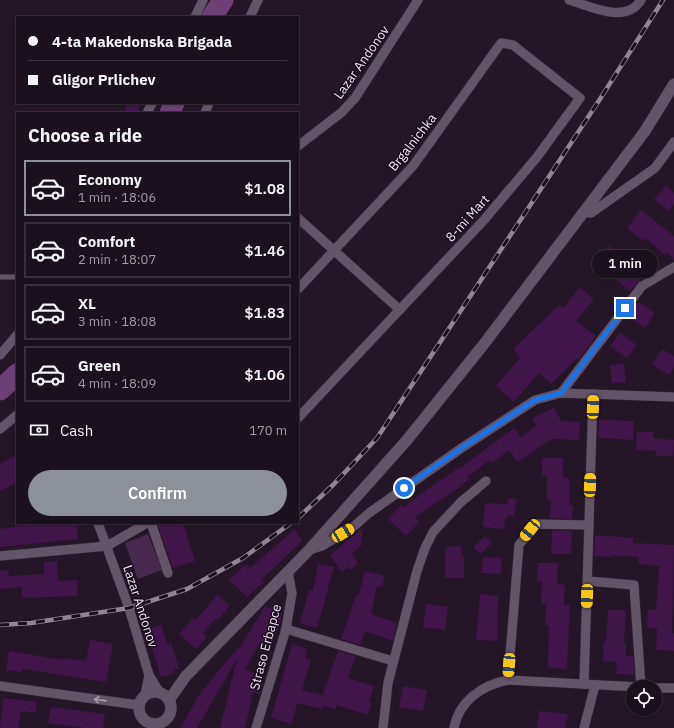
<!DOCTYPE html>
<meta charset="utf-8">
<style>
:root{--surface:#1b101d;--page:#241926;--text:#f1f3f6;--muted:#a09da4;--line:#39303b;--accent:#8c9099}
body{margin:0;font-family:"IBM Plex Sans",sans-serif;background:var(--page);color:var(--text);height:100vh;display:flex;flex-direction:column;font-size:15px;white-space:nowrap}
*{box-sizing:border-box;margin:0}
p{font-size:13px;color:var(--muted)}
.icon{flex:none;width:22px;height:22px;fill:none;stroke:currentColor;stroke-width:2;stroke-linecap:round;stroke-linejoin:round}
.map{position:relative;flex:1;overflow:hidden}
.side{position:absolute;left:16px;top:112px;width:283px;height:412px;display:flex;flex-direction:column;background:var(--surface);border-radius:0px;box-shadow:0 1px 3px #0004,0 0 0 1px var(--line)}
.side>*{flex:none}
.banner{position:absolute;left:16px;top:16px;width:283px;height:88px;border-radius:0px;box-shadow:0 1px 3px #0004,0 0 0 1px var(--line);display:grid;align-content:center;height:88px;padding:0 12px;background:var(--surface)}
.controls{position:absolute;left:626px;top:680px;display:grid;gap:8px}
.controls a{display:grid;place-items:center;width:36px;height:36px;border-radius:50%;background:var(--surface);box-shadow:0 1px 3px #0004,0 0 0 1px var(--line);font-size:20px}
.end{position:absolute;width:18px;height:18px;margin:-9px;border:5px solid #1a73e8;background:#fff;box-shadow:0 0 0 2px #fff}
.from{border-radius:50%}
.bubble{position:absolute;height:28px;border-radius:14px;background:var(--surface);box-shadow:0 1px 3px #0004,0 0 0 1px var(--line);font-size:13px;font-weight:600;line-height:28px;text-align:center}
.car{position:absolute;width:12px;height:24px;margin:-12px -6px;border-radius:5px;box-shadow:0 0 3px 1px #0007;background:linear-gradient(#f5c518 24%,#345 0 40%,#f5c518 0 76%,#345 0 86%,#f5c518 0)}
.banner b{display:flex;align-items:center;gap:14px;height:38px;font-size:15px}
.banner b+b{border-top:1px solid var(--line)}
.banner i{width:10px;height:10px;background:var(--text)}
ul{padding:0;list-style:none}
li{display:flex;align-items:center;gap:12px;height:56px;margin:0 8px 6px;padding:0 4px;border:2px solid var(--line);border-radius:0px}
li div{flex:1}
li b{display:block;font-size:15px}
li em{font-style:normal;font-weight:600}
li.selected{border-color:var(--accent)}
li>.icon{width:36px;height:36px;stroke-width:1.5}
h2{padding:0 12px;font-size:18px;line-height:48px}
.pay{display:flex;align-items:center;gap:10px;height:44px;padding:0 12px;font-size:15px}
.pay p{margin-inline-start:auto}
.cta{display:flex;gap:8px;margin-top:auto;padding:8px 12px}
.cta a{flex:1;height:46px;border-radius:24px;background:var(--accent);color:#fff;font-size:16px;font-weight:600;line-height:46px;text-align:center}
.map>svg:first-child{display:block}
</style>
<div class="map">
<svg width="674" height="728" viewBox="0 0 674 728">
<rect width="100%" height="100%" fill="#241627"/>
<polygon fill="#46294d" points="148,534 162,570 138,579 125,543"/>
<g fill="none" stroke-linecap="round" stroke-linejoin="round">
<g stroke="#6c4077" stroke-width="21">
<polyline points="212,17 223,0"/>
<polyline points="170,113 174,103"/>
<polyline points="0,390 17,374"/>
</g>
</g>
<g fill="#401549">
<polygon points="127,103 140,103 138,113 125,113"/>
<polygon points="666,186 674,193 674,204 668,211 654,199"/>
<polygon points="641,210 674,236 674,259 667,252 665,255 646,238 643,241 627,228"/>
<polygon points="609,246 629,261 631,258 648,272 630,291 596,263"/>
<polygon points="580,287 594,299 576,321 596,336 579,359 577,358 551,384 539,373 514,402 496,386 520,358 513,349 559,305 563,308"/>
<polygon points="639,302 655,313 645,328 629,317"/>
<polygon points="620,333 637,345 627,358 610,346"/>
<polygon points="662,349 674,356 674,367 669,375 652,364"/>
<polygon points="624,364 626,382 612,383 610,365"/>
<polygon points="554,408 561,421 580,422 579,440 551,439 518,462 509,450 492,463 490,460 467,477 469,479 457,489 415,517 419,522 406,536 388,519 401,505 404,507 441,479 442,480 459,467 460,468 514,428 521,437 536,426 532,418"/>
<polygon points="599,420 634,421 633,440 598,438"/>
<polygon points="637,432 654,432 653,438 674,440 673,456 656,456 656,451 636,450"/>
<polygon points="17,455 17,482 0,491 0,464"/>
<polygon points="542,458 563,458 563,478 569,478 569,505 573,505 572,519 550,518 551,500 547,499 547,476 542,476"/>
<polygon points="508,498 517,499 514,516 508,515 507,519 505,519 504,529 483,527 485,503 507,504"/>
<polygon points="40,523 77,523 78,539 0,547 0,529"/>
<polygon points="157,523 183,523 195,561 173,568"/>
<polygon points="363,528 361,546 351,554 358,563 350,570 348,567 342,572 330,555"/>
<polygon points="294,530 303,540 261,580 264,582 247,597 229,580 246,564 250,568"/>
<polygon points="552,530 572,531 571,554 551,554"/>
<polygon points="595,535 633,538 633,543 674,545 672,633 674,633 674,651 656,650 657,629 647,628 648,609 656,610 659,566 638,564 639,557 610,555 610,557 594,556"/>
<polygon points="485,536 492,543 480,554 473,547"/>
<polygon points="461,546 462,558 464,556 464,578 445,578 445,547"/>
<polygon points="483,557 502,558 501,574 481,573"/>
<polygon points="57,561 58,581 77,580 77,596 22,598 22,587 0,589 0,571 8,570 9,576 44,574 44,562"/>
<polygon points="538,563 558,563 557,584 565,585 564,605 570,605 567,669 548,668 549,625 545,625 546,604 541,604 542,581 537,581"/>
<polygon points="318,564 334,567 317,628 300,623 309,590 313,591"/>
<polygon points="365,571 385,576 382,587 377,586 371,614 397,623 393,641 365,631 360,645 341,639 356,595 359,595"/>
<polygon points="480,594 498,596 497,641 476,640"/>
<polygon points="217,595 230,605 218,620 216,618 203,633 207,637 196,649 179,634 194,617 196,620"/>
<polygon points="426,604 448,607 445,630 423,627"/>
<polygon points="265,606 282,614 278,629 266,648 259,644 245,670 263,674 259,694 253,692 245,728 220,728 237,659 197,728 180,728 201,692 238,648 239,649"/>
<polygon points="608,610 626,610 624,643 626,643 626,656 633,656 634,675 616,674 617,662 603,661 604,642 606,642"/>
<polygon points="161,625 168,646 171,642 179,668 173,670 174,673 161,677 146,630"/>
<polygon points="90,640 113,644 106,682 23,669 22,672 6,670 9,651 62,660 62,658 86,661"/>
<polygon points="292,644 307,649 305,658 311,660 302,690 323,695 338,651 356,656 348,678 374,686 369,702 372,703 368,715 336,705 336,709 323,706 323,709 297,703 292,724 271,718"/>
<polygon points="403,686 427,690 423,711 399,707"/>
<polygon points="3,698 37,702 35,713 21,711 18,728 0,728"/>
<polygon points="51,707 105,714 103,728 84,728 48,723"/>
<polygon points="539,711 568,714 565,728 537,728"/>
</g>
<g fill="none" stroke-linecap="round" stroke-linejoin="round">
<g stroke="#3a303d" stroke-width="6">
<polyline id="service" points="0,277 17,277"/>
</g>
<g stroke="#3a303d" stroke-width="10">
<g id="minor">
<path d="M569 0C590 6 626 25 641 0"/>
<polyline points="195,17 203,0"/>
<polyline points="250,17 258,0"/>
<polyline points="147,113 152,103"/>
<polyline points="205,113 209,103"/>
<polyline points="298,146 342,112 355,98 418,0"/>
<polyline points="584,212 591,213 655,168 674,142"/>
<polyline points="298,218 400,310"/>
<polyline points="298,289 413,166 501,43 513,45 580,98 537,157 484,220 298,418"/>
<polyline points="0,355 17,335"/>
<polyline points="561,393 642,286 674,267"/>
<polyline points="0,429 17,415"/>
<polyline points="98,523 129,608 149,675 160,693"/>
<polyline points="151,523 168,573"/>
<polyline points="309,550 322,546 352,528 369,513 463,447 535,400 561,393 674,397"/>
<polyline points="0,556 107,546 147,523"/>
<polyline points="588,581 634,585 641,687"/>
<polyline points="286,629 393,661"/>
<polyline points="508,680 519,545 535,524 589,525"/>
<polyline points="584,684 593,394"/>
<polyline points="0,686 138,705"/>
<polyline points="655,688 674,688"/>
<polyline points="145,695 149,675"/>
<polyline points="256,728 286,629 292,593 288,572"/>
<polyline points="383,728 388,683 417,571 425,548 433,532 461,502 486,481"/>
<path d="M454 728C459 701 482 685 508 680L638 687"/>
<polyline points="584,728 595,685"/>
</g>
</g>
<g stroke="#3a303d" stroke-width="12">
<g id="tertiary">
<circle cx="155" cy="708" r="16"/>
<polyline points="169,700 186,676 309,550 407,440 484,344 645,131 674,84"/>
</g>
</g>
<use href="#service" stroke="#645468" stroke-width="4.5"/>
<use href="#minor" stroke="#645468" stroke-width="9"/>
<use href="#tertiary" stroke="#645468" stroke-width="11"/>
<g stroke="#918594" stroke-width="4.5">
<g id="rail">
<polyline points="298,518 333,485 377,438 600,99 663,0"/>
<polyline points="0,625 31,623 129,608 187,589 243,558 291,523"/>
</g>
</g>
<use href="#rail" stroke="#1a0d1e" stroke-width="3" stroke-dasharray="9" stroke-linecap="butt"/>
</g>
<defs><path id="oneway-shaft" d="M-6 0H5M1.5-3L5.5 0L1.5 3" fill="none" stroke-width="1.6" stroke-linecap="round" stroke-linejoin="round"/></defs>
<use stroke="#aa9dad" href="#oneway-shaft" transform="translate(100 700) rotate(-172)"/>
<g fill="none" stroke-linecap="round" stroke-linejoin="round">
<polyline stroke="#1a73e8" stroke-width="5" points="404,488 463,447 535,400 561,393 625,308"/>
</g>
<g text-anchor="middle" stroke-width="3" stroke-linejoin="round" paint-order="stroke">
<g font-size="13" fill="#efe6f2" stroke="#1a0d1e">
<text transform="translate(361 62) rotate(-55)" y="5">Lazar Andonov</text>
<text transform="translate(412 142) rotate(-52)" y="5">Brgalnichka</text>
<text transform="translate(467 218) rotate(-48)" y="5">8-mi Mart</text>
<text transform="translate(141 606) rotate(72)" y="5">Lazar Andonov</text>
<text transform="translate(265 647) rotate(-75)" y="5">Straso Erbapce</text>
</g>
</g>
</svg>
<div class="controls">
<a><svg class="icon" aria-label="locate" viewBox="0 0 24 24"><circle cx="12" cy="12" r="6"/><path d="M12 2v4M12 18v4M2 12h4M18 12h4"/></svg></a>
</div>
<i class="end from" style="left:404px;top:488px"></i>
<i class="end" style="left:625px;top:308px"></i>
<div class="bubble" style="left:592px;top:250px;width:66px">1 min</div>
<i class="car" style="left:593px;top:407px;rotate:2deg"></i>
<i class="car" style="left:590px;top:485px;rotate:2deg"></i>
<i class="car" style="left:530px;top:530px;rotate:219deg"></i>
<i class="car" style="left:343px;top:533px;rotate:59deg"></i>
<i class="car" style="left:587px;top:596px;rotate:182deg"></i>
<i class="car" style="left:509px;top:665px;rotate:184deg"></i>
<div class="banner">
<b><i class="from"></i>4-ta Makedonska Brigada</b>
<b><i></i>Gligor Prlichev</b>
</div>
<section class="side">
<h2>Choose a ride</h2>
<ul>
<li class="selected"><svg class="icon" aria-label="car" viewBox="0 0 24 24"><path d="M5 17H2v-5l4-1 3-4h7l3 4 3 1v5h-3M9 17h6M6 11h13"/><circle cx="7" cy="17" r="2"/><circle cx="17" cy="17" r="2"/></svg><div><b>Economy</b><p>1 min · 18:06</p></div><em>$1.08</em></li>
<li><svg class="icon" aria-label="car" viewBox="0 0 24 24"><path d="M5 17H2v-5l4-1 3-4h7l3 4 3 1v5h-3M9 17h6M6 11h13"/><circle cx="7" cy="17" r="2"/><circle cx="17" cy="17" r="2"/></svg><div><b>Comfort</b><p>2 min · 18:07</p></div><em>$1.46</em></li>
<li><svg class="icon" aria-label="car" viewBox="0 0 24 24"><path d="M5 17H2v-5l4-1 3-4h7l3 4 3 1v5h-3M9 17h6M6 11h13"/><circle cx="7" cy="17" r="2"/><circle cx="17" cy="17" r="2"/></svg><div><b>XL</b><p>3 min · 18:08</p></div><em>$1.83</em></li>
<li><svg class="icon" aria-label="car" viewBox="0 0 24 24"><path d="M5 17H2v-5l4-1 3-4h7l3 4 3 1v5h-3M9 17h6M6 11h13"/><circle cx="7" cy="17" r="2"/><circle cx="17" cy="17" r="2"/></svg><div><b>Green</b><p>4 min · 18:09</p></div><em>$1.06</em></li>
</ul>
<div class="pay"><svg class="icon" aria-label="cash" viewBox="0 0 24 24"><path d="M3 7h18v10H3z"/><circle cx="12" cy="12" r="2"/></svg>Cash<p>170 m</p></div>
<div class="cta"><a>Confirm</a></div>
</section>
</div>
